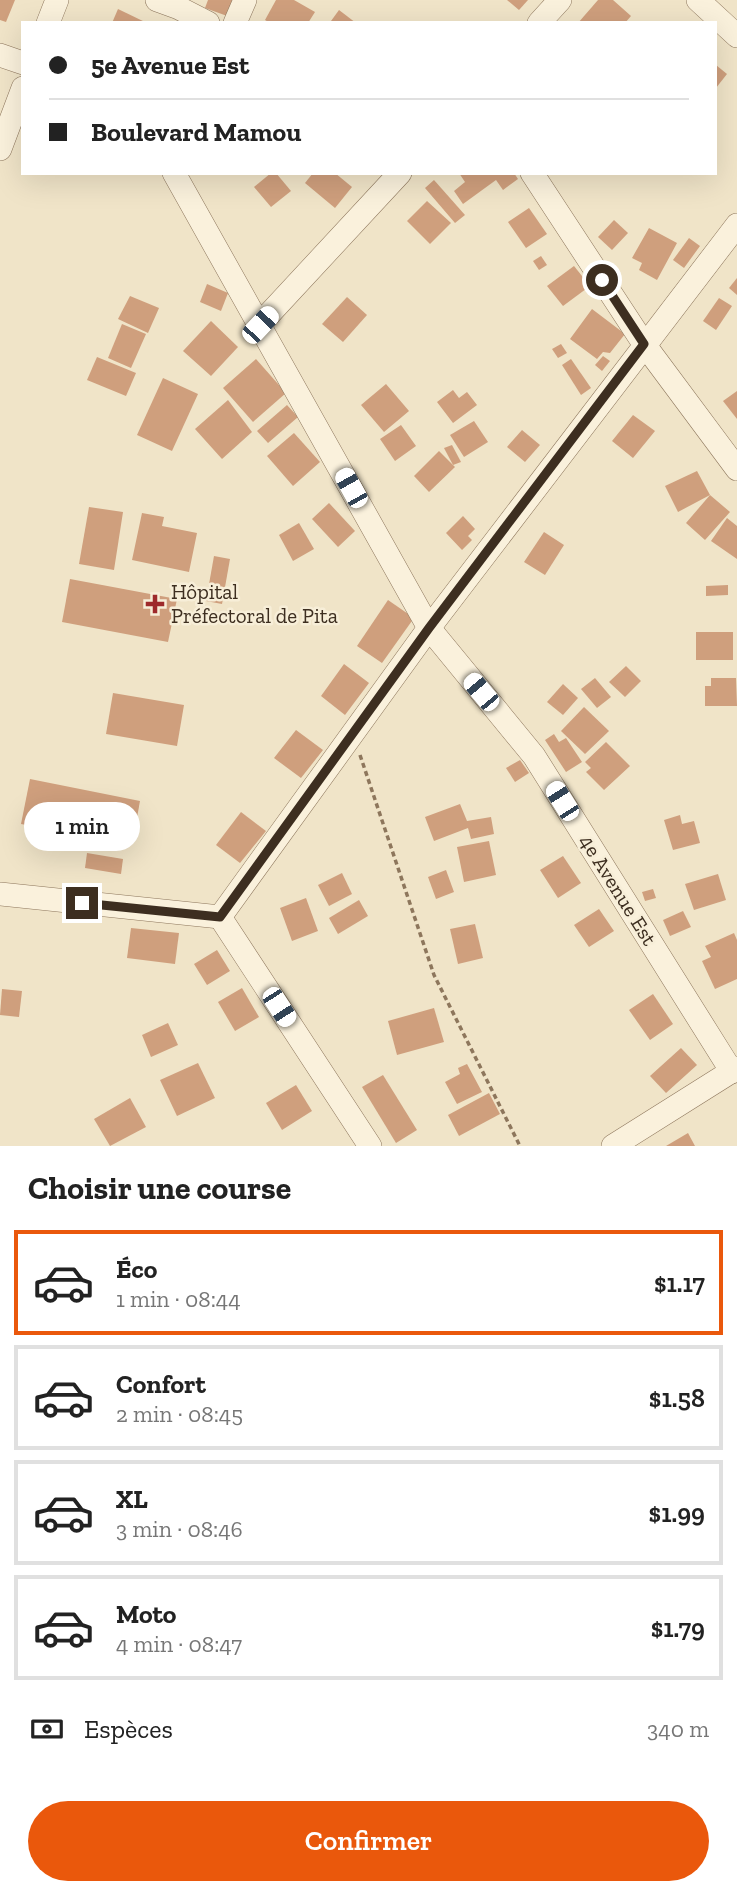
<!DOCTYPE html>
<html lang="fr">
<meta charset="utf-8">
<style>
:root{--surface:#fff;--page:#f2f2f2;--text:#222;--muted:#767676;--line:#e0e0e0;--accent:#ea580c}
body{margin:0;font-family:"Zilla Slab",serif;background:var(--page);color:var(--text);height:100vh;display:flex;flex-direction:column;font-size:26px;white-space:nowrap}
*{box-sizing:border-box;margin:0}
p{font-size:23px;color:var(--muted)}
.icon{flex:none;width:38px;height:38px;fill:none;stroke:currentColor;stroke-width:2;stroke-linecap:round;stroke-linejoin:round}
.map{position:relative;height:1146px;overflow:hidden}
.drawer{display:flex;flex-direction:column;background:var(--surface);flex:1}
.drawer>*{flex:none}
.hud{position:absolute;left:21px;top:21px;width:696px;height:154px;border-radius:0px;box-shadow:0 7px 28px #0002;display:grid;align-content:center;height:154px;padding:0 28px;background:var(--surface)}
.end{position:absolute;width:32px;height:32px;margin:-16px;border:9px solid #3d2e20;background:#fff;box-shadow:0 0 0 4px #fff}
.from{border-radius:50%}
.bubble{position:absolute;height:49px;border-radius:24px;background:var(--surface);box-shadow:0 7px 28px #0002;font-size:23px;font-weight:600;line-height:49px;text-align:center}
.car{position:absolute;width:21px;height:42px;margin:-21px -10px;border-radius:9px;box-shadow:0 0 5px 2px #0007;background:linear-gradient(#fff 24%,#345 0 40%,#fff 0 76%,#345 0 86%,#fff 0)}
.hud b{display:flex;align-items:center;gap:24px;height:66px;font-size:26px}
.hud b+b{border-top:2px solid var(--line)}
.hud i{width:18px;height:18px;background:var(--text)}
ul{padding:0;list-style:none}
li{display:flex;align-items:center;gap:21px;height:105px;margin:0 14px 10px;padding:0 14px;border:4px solid var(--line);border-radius:0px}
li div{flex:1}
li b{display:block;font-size:26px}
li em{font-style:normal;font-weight:600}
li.selected{border-color:var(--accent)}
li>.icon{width:63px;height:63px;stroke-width:1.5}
h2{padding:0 28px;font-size:32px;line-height:84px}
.pay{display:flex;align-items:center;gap:18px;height:77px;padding:0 28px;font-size:26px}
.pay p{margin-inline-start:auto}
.cta{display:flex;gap:14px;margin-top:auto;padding:14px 28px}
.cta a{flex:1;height:80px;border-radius:42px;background:var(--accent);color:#fff;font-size:28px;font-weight:600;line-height:80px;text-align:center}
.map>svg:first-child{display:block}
</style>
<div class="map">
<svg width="737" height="1146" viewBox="0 0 737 1146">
<rect width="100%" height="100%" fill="#f0e4c8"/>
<g fill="#cf9f7d">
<polygon points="0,0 15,0 6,22 0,20"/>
<polygon points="208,0 237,0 230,17 205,8"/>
<polygon points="276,0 294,0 315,12 308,23 270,23 265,20"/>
<polygon points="507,0 528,0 519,10"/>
<polygon points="598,0 613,0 631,16 625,23 578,23"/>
<polygon points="118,9 147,23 112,23"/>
<polygon points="339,10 356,23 334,23 331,21"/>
<polygon points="716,65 727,74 716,88"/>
<polygon points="271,173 276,173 291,191 271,207 254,187"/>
<polygon points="313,173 335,173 352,187 335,208 305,183"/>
<polygon points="459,173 514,173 518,179 503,190 496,180 463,204 454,191 465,182"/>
<polygon points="434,180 465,215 455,223 425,188"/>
<polygon points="427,201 451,223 430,244 407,221"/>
<polygon points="529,208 547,234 526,248 508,222"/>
<polygon points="614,220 628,233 612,250 598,237"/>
<polygon points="649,228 677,243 657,280 639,270 642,263 632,258"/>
<polygon points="689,238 700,246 684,268 673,260"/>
<polygon points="541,256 547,265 539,270 533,261"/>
<polygon points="574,266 590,286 563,306 547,286"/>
<polygon points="737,278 737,295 729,288"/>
<polygon points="207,284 228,293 221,311 200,302"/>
<polygon points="130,296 159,308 148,333 118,319"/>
<polygon points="347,297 367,315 343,342 322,324"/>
<polygon points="719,298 732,306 716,330 703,321"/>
<polygon points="592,309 625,334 610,353 603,352 597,359 570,339"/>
<polygon points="211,321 238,347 211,376 183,351"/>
<polygon points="122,324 146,334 131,368 108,358"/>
<polygon points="561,344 567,353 558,358 552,349"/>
<polygon points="603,356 610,361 602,371 595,365"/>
<polygon points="97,357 136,373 126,396 87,380"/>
<polygon points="256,359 286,393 253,422 223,388"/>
<polygon points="571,359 591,388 581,395 562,365"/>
<polygon points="163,378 198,394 172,451 137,435"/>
<polygon points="386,384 409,411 384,432 361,405"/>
<polygon points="453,390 459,398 467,392 477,405 453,423 437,402"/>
<polygon points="737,391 737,419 723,401"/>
<polygon points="228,400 252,432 222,459 195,429"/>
<polygon points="287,405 298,417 268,443 257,431"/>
<polygon points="633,415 655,431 633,458 612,441"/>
<polygon points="474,421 488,442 464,457 450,435"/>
<polygon points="401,425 416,446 395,461 380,439"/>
<polygon points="522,430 540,445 525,462 507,447"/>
<polygon points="294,433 320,462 293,486 267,456"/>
<polygon points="452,445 461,462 453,465 444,448"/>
<polygon points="439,451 455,467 429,492 414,476"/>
<polygon points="697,471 710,495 678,512 665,486"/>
<polygon points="710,495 730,512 705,540 686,523"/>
<polygon points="329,503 355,531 338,547 312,519"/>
<polygon points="89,507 123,512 114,570 79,564"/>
<polygon points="142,513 164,517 162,526 197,533 189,572 132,560"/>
<polygon points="463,516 475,529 468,536 472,540 462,550 446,533"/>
<polygon points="727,518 737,526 737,559 711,541"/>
<polygon points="299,523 314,549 293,561 279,535"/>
<polygon points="544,532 564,545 545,575 524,562"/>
<polygon points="214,556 230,559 222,604 206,601"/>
<polygon points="70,579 177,599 168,642 62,622"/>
<polygon points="728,585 728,595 706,596 706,586"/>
<polygon points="388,600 414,618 382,663 357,646"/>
<rect x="696" y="632" width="37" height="28"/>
<polygon points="344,664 369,683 345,715 321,696"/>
<polygon points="626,666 641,681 625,697 609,682"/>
<polygon points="595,678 611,697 597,708 581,689"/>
<polygon points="711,678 736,678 737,706 705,706 705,686 711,686"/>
<polygon points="563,684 578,698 563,715 547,702"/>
<polygon points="113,693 184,705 177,746 106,734"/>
<polygon points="584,707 609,731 585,754 561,731"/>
<polygon points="296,730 323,750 301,778 274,758"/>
<polygon points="554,734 559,742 566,738 582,762 566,772 545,740"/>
<polygon points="606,742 630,766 604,790 586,772 591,768 585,762"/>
<polygon points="520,760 529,773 515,782 506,768"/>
<polygon points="30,779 140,801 132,845 21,824"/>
<polygon points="460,804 467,821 491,817 494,834 471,839 468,828 434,841 425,817"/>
<polygon points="241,812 266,831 240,863 216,845"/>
<polygon points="680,815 682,824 694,821 700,843 673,850 664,820"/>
<polygon points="489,841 496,875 464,882 457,847"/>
<polygon points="87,853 123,859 121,874 85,868"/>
<polygon points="563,856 581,883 558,898 540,870"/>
<polygon points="446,870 454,892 436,899 428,877"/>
<polygon points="342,873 352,894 329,906 318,885"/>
<polygon points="718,874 726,900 694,910 685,884"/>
<polygon points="653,889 656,898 645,901 642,892"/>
<polygon points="306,898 318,931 292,941 280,908"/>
<polygon points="359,900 368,916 338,934 329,918"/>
<polygon points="599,909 614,931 589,947 574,925"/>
<polygon points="683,911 691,927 670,936 663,920"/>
<polygon points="475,924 483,958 458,964 450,929"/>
<polygon points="131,928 179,933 175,964 127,958"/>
<polygon points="734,933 737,940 737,979 715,989 702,961 711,957 705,946"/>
<polygon points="217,950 230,971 207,985 194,964"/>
<polygon points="242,988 259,1017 235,1031 218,1002"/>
<polygon points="2,989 22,991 19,1017 0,1015"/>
<polygon points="653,994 673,1024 650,1040 629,1010"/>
<polygon points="434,1008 444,1042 397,1055 388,1021"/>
<polygon points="168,1023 178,1045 151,1057 142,1035"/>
<polygon points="681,1048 697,1065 666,1093 650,1076"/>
<polygon points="198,1063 215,1098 177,1116 160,1080"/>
<polygon points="467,1064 482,1092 457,1104 445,1082 460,1074 458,1068"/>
<polygon points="383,1075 417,1130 396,1143 362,1087"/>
<polygon points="296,1085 312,1111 282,1130 266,1103"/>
<polygon points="489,1093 500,1114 459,1136 448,1115"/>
<polygon points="130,1098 146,1127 110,1146 94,1119"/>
<polygon points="688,1133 695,1146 666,1146"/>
</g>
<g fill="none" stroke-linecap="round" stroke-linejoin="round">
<g stroke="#8d765c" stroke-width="24">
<g id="street">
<polyline points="157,0 179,8 208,23"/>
<polyline points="698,0 737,36"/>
<polyline points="48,23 57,0"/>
<polyline points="235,23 245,0"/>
<polyline points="539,23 560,0"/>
<polyline points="0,55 23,63"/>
<polyline points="0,149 23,88"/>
<polyline points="174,173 429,628 534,756 732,1072"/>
<polyline points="532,173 644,344 737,469"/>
<polyline points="259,325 400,173"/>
<polyline points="0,894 220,917 429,628 737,225"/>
<polyline points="220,917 370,1146"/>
<polyline points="613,1146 737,1068"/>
</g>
</g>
<polyline stroke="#8d765c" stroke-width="3.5" stroke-dasharray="5 3.5" stroke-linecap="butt" points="360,755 434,975 520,1146"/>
<use href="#street" stroke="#faf1dc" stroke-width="23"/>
</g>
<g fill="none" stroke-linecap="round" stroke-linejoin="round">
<polyline stroke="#3d2e20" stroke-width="9" points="82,903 220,917 429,628 644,344 602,280"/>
</g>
<path fill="#9e2a2b" stroke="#f7eed8" stroke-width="2.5" d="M151.5 593.5h7v7h7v7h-7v7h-7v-7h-7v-7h7z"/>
<g text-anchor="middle" stroke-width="5" stroke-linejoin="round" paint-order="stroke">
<g font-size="21" fill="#3d2e20" stroke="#f7eed8" text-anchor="start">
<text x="171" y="599">Hôpital<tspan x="171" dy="24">Préfectoral de Pita</tspan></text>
</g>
<g font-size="21" fill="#3d2e20" stroke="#f7eed8">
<text transform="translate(618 890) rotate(58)" y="7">4e Avenue Est</text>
</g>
</g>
</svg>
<i class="end from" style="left:602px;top:280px"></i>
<i class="end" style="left:82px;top:903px"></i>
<div class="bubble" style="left:24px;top:802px;width:116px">1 min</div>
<i class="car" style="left:260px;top:325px;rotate:43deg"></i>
<i class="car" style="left:351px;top:488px;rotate:331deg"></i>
<i class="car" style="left:481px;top:692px;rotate:320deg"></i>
<i class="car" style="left:562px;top:801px;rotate:328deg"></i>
<i class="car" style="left:279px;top:1007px;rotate:147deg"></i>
<div class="hud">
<b><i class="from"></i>5e Avenue Est</b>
<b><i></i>Boulevard Mamou</b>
</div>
</div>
<section class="drawer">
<h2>Choisir une course</h2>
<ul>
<li class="selected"><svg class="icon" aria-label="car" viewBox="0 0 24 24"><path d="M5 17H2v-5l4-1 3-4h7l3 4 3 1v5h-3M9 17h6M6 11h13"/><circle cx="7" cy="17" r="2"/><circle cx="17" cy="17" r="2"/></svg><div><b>Éco</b><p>1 min · 08:44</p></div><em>$1.17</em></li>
<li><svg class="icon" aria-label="car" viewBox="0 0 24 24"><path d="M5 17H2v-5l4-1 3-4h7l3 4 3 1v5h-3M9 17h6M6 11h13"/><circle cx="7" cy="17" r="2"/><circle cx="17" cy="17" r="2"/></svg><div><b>Confort</b><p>2 min · 08:45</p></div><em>$1.58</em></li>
<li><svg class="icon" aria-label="car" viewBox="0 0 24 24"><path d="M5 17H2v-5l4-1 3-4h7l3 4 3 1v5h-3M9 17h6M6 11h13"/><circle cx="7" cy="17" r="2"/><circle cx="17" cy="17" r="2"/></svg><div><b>XL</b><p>3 min · 08:46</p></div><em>$1.99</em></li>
<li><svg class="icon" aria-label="car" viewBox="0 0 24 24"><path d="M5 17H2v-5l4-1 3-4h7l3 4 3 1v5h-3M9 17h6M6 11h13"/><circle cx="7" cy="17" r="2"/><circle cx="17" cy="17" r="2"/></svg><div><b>Moto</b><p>4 min · 08:47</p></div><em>$1.79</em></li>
</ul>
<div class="pay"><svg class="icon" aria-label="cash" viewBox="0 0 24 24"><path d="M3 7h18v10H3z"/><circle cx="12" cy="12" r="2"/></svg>Espèces<p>340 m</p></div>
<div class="cta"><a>Confirmer</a></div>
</section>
